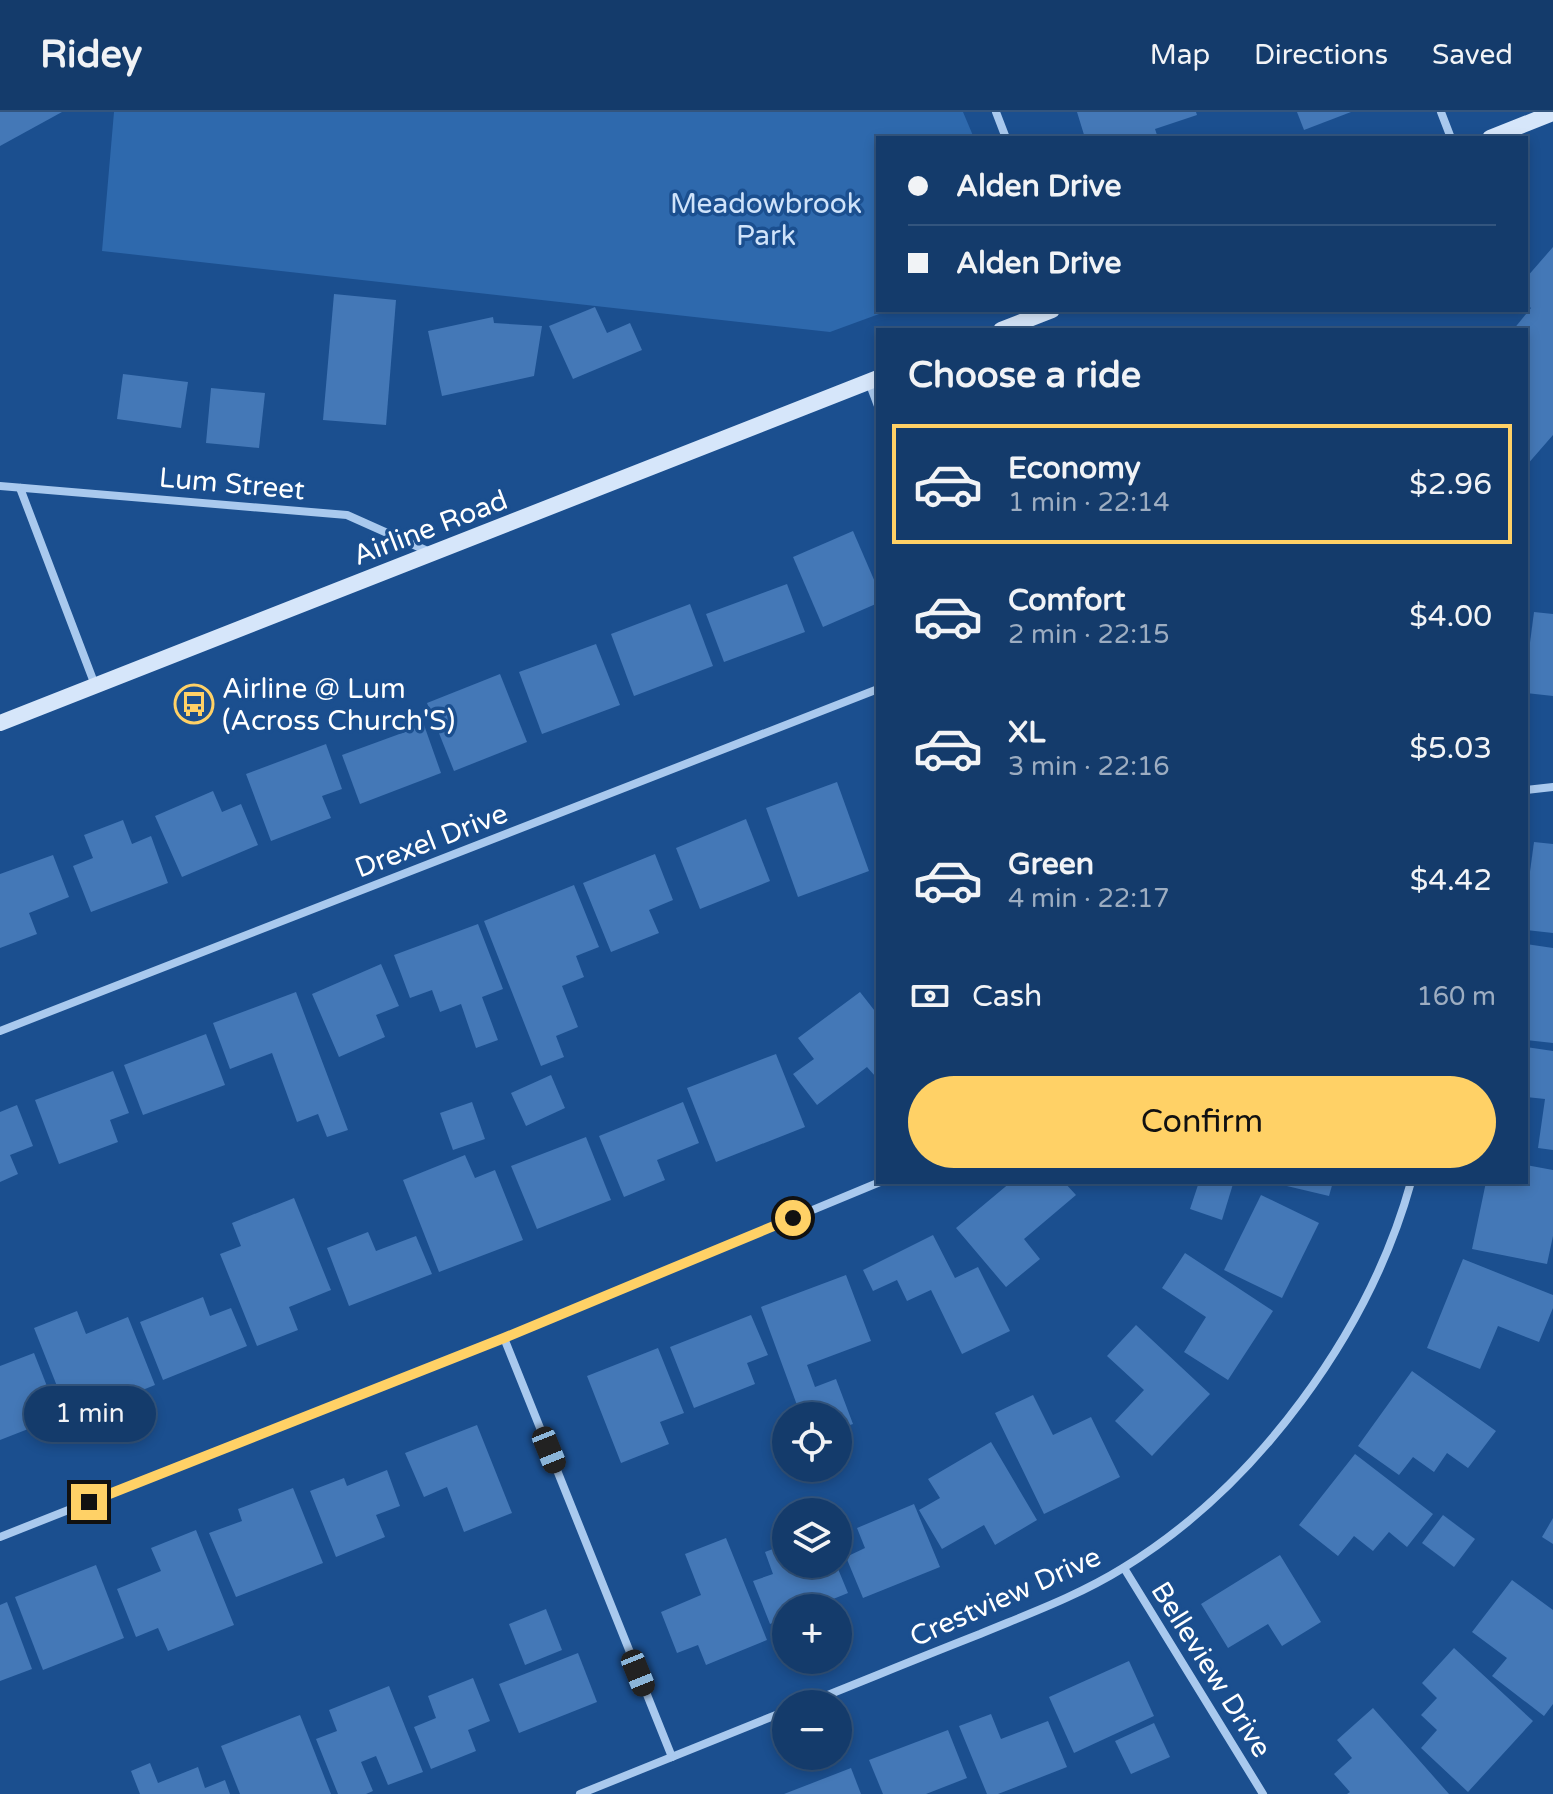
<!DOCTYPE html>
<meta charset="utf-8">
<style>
:root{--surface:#143b6b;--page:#1d4271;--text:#f1f3f6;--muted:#9dadc1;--line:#33557e;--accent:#ffd166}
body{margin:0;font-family:"Varela Round",sans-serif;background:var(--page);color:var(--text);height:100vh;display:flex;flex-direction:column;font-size:30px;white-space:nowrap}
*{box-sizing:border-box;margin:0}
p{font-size:26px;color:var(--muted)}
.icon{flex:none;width:44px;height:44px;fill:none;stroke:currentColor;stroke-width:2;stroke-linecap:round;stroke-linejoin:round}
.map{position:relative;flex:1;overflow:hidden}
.panel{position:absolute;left:876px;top:216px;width:652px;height:856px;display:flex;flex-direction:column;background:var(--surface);border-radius:0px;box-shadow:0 4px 12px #0003,0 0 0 2px var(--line)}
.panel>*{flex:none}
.top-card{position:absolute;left:876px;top:24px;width:652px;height:176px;border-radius:0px;box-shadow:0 4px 12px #0003,0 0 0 2px var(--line);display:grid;align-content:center;height:176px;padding:0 32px;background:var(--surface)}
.tools{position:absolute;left:772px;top:1290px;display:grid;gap:16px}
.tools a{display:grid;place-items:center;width:80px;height:80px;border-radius:50%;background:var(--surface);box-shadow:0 4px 12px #0003,0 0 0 2px var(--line);font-size:40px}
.end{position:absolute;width:36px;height:36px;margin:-18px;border:10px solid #ffd166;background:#111;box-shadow:0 0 0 4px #111}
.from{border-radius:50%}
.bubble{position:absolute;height:56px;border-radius:28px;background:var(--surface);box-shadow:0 4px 12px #0003,0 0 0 2px var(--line);font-size:26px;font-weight:600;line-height:56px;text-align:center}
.car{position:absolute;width:24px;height:48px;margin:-24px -12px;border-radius:10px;box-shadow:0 0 6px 2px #0007;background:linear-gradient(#222 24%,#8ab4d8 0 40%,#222 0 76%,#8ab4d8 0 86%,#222 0)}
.top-card b{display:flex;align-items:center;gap:28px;height:76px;font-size:30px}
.top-card b+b{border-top:2px solid var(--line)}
.top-card i{width:20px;height:20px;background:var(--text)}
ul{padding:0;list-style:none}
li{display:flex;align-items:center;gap:24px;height:120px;margin:0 16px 12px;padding:0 16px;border:4px solid transparent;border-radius:0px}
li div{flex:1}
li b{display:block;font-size:30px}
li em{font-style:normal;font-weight:600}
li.selected{border-color:var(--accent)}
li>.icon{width:72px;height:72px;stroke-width:1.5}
h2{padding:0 32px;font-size:36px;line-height:96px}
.pay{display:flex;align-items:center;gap:20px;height:88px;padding:0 32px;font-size:30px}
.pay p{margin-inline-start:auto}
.action{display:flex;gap:16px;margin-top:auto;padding:16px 32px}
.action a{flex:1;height:92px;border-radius:48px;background:var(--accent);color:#111;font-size:32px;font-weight:600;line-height:92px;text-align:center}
header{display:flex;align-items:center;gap:48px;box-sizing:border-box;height:112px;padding:0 40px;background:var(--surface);border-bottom:2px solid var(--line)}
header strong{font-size:38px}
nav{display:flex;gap:44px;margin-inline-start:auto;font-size:28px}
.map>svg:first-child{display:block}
</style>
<header>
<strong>Ridey</strong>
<nav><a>Map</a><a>Directions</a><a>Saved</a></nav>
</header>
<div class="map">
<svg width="1553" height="1682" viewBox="0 0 1553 1682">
<rect width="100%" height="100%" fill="#1b4f8f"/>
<polygon fill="#2e69ad" points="114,0 963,0 974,26 878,26 878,198 890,198 830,220 102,139"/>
<g fill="#4478b7">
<polygon points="0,0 62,0 0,34"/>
<polygon points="1077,0 1196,0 1197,3 1155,17 1158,26 1085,26"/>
<polygon points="1297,0 1351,0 1304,18"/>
<polygon points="1553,135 1553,323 1526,354 1526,218 1513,218 1531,196 1526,192 1526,166"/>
<polygon points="334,182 396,188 386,313 323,308"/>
<polygon points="595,195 607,221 630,211 642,238 573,267 549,214"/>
<polygon points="493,205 494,211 542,214 534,264 442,284 428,219"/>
<polygon points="123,262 188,270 181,316 117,307"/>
<polygon points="211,276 265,281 259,336 206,331"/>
<polygon points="853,419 878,477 878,491 823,515 793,445"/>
<polygon points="787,472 805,520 724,550 706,502"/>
<polygon points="690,492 713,554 634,584 611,522"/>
<polygon points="1534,500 1553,502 1553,584 1526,581 1526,561"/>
<polygon points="596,532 620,593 542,622 519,560"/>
<polygon points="500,562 527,630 454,659 427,591"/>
<polygon points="424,613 441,661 360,692 342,643"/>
<polygon points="326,632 342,677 322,684 331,706 271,729 246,662"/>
<polygon points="837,670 869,759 798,785 766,696"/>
<polygon points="213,679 222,700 241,692 258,733 182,765 155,704"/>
<polygon points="746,707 770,769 700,797 676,736"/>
<polygon points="123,708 132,732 151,724 168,771 91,800 73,754 93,746 84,723"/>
<polygon points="1534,730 1553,732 1553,821 1526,818 1526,789"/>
<polygon points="655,742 673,788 649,798 659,821 611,840 583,771"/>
<polygon points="53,743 69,785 29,801 37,822 0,836 0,762"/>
<polygon points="574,773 599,835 576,844 584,865 562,874 578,915 556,924 564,945 541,954 484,809"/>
<polygon points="478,812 503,877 482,885 498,928 476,936 461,892 440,900 432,878 410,886 394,843"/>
<polygon points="1526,832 1553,836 1553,931 1526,928"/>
<polygon points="381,852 399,894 376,903 385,925 339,945 312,882"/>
<polygon points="296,880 348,1018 327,1025 318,1002 297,1010 272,941 230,957 213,911"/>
<polygon points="860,880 878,903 878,962 875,964 867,955 817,993 793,962 814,947 798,926"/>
<polygon points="206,922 225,973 143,1003 124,953"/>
<polygon points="1526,935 1553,939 1553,1038 1538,1036 1545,987 1526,985"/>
<polygon points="776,942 805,1015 716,1050 687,976"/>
<polygon points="113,959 129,1001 110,1008 118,1030 59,1052 35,988"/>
<polygon points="551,963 565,996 526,1014 511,981"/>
<polygon points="472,990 485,1027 453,1038 440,1001"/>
<polygon points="683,990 699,1031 657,1048 665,1068 624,1085 599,1024"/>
<polygon points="17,993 33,1034 10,1043 18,1062 0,1070 0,1000"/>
<polygon points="586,1025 611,1088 537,1117 511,1054"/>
<polygon points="465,1043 475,1066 495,1058 523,1128 439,1160 403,1068"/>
<polygon points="1526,1053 1553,1058 1553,1124 1547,1152 1472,1137 1486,1070 1526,1070"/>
<polygon points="1011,1070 1064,1070 1076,1083 1024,1127 1040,1147 1006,1175 956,1116"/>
<polygon points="1199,1070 1233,1072 1222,1108 1190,1097"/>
<polygon points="1270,1070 1333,1070 1329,1084"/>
<polygon points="1261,1083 1319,1111 1282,1186 1224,1158"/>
<polygon points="294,1086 331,1178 289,1195 298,1218 257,1234 220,1142 241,1134 232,1111"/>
<polygon points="368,1120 376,1139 416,1124 432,1162 349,1194 327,1136"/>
<polygon points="933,1123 955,1166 978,1155 1010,1219 962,1242 931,1178 907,1189 897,1168 873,1179 863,1158"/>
<polygon points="1185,1141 1273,1199 1228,1268 1184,1240 1206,1205 1162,1176"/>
<polygon points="1463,1147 1553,1183 1553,1196 1539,1230 1498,1214 1480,1257 1427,1236"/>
<polygon points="846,1163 871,1229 807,1253 815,1275 836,1267 853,1312 838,1317 838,1304 801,1304 761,1195"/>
<polygon points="203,1185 210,1204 231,1196 247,1234 163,1268 140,1210"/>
<polygon points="77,1199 86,1222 128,1205 155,1273 70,1307 34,1216"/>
<polygon points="751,1203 768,1243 747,1251 755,1272 694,1296 670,1235"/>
<polygon points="1136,1213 1210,1282 1152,1344 1115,1309 1144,1278 1107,1244"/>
<polygon points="658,1236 684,1301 660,1310 669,1332 621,1351 587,1264"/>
<polygon points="34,1241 59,1305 0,1328 0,1254"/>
<polygon points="1412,1259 1496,1319 1468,1356 1447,1341 1434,1360 1413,1345 1399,1363 1358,1334"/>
<polygon points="1033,1283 1053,1323 1091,1305 1120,1365 1044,1402 995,1301"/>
<polygon points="477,1313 512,1401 464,1420 447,1375 424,1385 405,1341"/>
<polygon points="991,1330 1037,1408 995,1433 984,1413 942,1437 919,1398 940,1386 928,1367"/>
<polygon points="1355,1342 1433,1402 1407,1435 1389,1420 1373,1439 1354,1424 1338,1444 1299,1413"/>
<polygon points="387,1358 400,1394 376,1403 385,1425 336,1445 310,1379 344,1366 347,1374"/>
<polygon points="293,1376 323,1451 236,1485 209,1421 242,1409 238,1397"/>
<polygon points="914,1392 940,1455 863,1486 846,1445 865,1436 857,1416"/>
<polygon points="1443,1403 1475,1427 1454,1455 1422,1431"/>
<polygon points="1553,1406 1553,1432 1542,1425"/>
<polygon points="196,1418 234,1513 168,1539 158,1516 136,1525 117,1477 161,1459 151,1436"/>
<polygon points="726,1426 767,1528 706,1553 698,1533 677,1541 661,1500 701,1483 685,1442"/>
<polygon points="786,1432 786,1452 836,1452 848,1481 811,1496 786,1496 786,1506 770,1512 753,1469 773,1462 765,1440"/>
<polygon points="1280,1443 1321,1510 1282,1534 1268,1512 1228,1536 1201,1492"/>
<polygon points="96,1453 124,1526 43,1558 15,1485"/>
<polygon points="1512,1468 1553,1498 1553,1592 1544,1604 1492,1564 1507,1546 1472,1520"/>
<polygon points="7,1490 32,1557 0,1569 0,1493"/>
<polygon points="546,1497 562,1538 525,1553 509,1512"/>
<polygon points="1454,1536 1533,1609 1468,1680 1421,1636 1437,1618 1421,1603 1437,1586 1422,1571"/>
<polygon points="578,1541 597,1590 519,1621 499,1572"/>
<polygon points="1129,1549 1154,1604 1074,1641 1049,1585"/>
<polygon points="473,1566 490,1609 468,1618 476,1639 431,1657 414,1615 436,1606 428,1584"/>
<polygon points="389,1574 423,1660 388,1673 376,1644 361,1650 373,1679 366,1682 338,1682 316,1627 337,1619 329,1598"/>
<polygon points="1373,1596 1449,1682 1347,1682 1350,1680 1334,1662 1352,1646 1337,1628"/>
<polygon points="991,1602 1001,1627 1048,1609 1067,1655 998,1682 987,1682 959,1614"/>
<polygon points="300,1603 331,1682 240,1682 221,1634"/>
<polygon points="1154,1611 1170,1645 1131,1662 1115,1629"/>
<polygon points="948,1618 967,1666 926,1682 883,1682 869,1648"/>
<polygon points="150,1651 158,1671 198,1655 205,1676 225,1668 230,1682 140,1682 131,1659"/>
<polygon points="851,1656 861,1682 784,1682"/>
</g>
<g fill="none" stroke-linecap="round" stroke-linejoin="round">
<g stroke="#a9c9ee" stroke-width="8">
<polyline points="996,0 1006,26"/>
<polyline points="1441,0 1451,26"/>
<polyline points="869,270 878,294"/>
<polyline points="0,374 347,403 432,441"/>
<polyline points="20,376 95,573"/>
<polyline points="1526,678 1553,675"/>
<polyline points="0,919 878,577"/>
<polyline points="504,1226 672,1645"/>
<polyline points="0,1425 504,1226 880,1070"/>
<polyline points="1124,1456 1263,1682"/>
<path d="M805 1592C863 1569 921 1545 980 1522 1028 1502 1078 1484 1123 1456 1257 1374 1369 1221 1411 1070"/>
<polyline points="580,1682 786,1599"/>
</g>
<g stroke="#d6e6fa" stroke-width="16">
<polyline points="1490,26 1553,1"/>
<polyline points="1001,218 1052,198"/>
<polyline points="0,611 878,266"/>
</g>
</g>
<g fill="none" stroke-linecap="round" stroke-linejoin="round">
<polyline stroke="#ffd166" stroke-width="10" points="89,1390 504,1226 793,1106"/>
</g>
<defs>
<g id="bus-ring" transform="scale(2)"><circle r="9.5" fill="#1b4f8f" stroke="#ffd166" stroke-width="1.5"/><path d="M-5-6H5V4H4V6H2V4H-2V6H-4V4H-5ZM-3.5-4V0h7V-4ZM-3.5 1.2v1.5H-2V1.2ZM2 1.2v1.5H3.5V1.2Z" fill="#ffd166"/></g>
</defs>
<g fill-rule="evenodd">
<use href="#bus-ring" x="194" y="592"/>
</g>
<g text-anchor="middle" stroke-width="7" stroke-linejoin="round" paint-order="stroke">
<g font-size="28" fill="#cfe3fa" stroke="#1b4f8f">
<text x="766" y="101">Meadowbrook<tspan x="766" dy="32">Park</tspan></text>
</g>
<g font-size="28" fill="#fff" stroke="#1b4f8f">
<text transform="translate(232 371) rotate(5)" y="10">Lum Street</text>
<text transform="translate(430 415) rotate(-21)" y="10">Airline Road</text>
<text transform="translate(431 728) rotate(-21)" y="10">Drexel Drive</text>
<text transform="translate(1005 1484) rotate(-24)" y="10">Crestview Drive</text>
<text transform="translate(1212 1557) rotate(58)" y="10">Belleview Drive</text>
</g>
<g font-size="28" fill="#fff" stroke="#1b4f8f" text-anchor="start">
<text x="222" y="586">Airline @ Lum<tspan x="222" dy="32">(Across Church'S)</tspan></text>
</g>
</g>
</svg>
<div class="tools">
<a><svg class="icon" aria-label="locate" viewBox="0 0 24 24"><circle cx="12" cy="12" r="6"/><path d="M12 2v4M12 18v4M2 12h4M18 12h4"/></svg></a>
<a><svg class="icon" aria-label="layers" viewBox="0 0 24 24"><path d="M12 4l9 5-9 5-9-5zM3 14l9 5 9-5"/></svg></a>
<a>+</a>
<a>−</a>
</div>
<i class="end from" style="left:793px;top:1106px"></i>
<i class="end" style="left:89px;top:1390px"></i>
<div class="bubble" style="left:24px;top:1274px;width:132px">1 min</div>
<i class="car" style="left:549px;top:1338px;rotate:158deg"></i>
<i class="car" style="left:638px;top:1561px;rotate:158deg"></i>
<div class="top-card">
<b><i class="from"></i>Alden Drive</b>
<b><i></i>Alden Drive</b>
</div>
<section class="panel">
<h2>Choose a ride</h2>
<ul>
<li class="selected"><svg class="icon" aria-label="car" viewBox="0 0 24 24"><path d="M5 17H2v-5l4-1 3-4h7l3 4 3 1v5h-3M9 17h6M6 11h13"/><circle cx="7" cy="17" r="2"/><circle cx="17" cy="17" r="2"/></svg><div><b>Economy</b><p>1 min · 22:14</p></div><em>$2.96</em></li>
<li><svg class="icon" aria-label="car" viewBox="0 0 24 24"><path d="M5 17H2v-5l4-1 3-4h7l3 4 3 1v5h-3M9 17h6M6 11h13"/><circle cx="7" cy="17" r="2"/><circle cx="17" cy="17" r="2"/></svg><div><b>Comfort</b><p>2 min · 22:15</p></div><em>$4.00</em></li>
<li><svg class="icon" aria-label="car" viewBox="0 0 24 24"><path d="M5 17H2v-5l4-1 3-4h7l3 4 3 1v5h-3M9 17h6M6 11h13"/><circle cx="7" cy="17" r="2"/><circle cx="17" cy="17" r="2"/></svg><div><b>XL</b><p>3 min · 22:16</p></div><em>$5.03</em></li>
<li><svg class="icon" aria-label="car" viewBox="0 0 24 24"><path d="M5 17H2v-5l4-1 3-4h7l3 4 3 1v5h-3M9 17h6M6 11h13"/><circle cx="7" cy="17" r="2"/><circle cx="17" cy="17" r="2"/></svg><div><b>Green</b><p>4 min · 22:17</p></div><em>$4.42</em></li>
</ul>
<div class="pay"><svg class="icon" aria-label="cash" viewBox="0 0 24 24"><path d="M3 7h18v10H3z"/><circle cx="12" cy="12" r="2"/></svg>Cash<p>160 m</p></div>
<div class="action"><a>Confirm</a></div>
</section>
</div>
